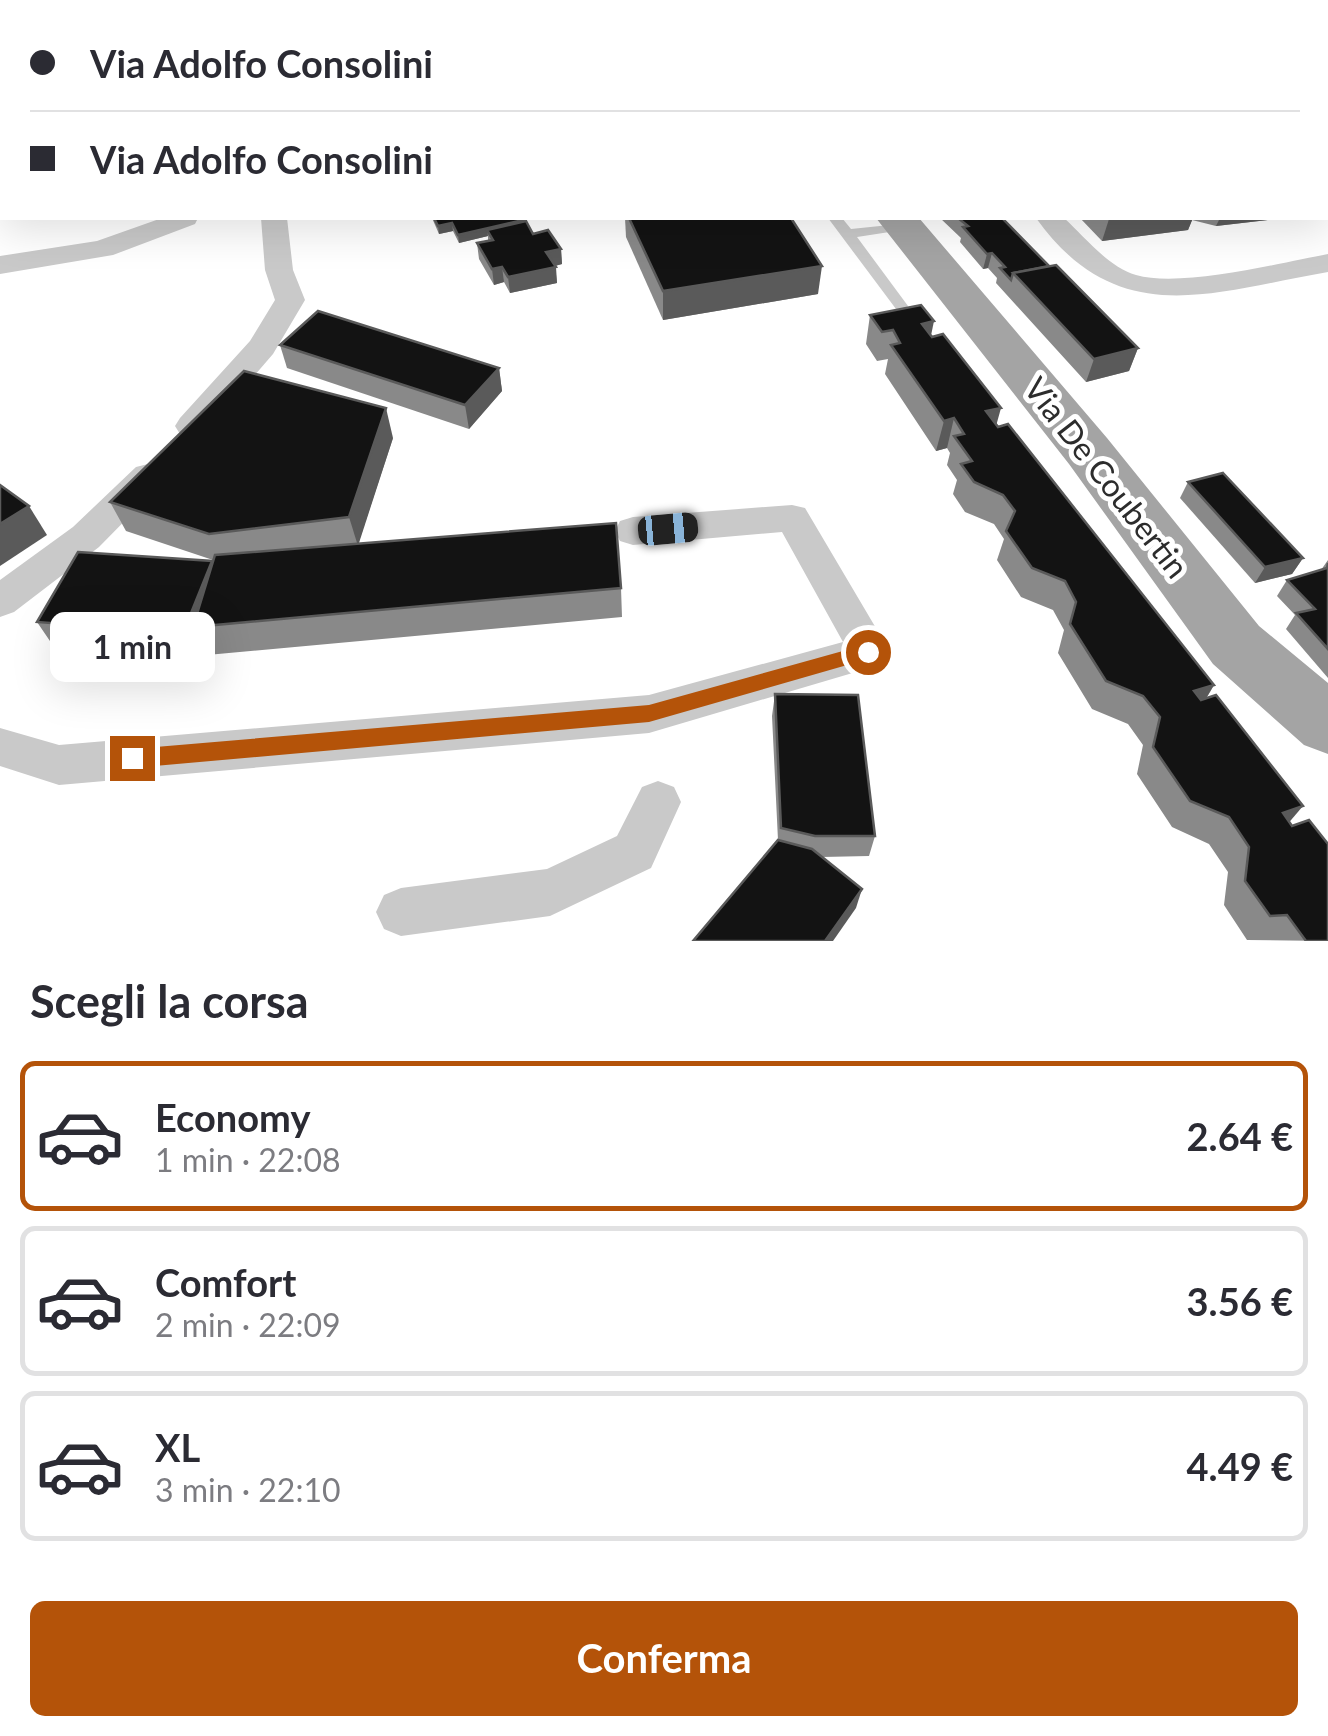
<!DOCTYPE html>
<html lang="it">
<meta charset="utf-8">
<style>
:root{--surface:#fff;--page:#f7f7f7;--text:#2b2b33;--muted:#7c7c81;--line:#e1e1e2;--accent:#b45309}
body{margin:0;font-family:Lato,sans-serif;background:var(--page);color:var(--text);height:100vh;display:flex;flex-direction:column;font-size:38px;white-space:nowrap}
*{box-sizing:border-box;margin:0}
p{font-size:32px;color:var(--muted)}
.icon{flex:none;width:55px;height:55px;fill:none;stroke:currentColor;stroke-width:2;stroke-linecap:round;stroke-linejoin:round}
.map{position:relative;height:941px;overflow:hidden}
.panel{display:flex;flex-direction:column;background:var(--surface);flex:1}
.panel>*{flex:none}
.guide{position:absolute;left:0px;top:0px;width:1330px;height:220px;box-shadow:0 10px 40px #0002;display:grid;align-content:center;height:220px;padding:0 30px;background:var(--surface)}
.end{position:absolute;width:45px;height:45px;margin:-22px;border:12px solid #b45309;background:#fff;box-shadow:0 0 0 5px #fff}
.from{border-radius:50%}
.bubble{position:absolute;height:70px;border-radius:15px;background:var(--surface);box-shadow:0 10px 40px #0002;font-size:32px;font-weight:700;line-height:70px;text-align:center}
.car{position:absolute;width:30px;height:60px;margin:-30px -15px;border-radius:12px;box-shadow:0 0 8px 2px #0007;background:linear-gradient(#222 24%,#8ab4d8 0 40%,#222 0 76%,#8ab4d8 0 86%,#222 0)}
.guide b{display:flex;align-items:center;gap:35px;height:95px;font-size:38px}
.guide b+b{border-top:2px solid var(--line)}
.guide i{width:25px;height:25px;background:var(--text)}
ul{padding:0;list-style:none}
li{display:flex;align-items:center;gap:30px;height:150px;margin:0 20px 15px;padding:0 10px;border:5px solid var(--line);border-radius:15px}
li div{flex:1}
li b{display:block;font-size:38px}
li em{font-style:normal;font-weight:700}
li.selected{border-color:var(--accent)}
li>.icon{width:90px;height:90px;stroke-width:1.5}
h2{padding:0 30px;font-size:45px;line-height:120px}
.action{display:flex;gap:20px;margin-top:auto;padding:20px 30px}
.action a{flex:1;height:115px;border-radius:15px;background:var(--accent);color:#fff;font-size:40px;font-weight:700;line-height:115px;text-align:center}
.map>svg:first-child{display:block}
</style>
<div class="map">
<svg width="1328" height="941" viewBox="0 0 1328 941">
<rect width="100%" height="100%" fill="#fff"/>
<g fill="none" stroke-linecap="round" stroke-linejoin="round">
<polygon fill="#c9c9c9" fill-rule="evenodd" points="828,218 842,218 851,229 909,223 909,229 857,237 908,306 906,309 896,309"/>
<g fill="#c9c9c9" fill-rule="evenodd">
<polygon points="955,0 975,0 976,2 956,2"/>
<polygon points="1052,0 1073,0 1074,2 1054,2"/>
<polygon points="1182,0 1204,0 1205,2 1184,2"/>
<polygon points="162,218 198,218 195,224 113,255 0,274 0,256 97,241"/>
<polygon points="261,218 287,218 293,270 305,300 273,354 204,434 192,437 180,434 175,426 180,418 250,341 275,300 265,270"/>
<path d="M1036 218H1064C1085 237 1108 267 1136 275 1181 288 1280 263 1328 254V272C1211 292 1118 332 1036 218Z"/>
<polygon points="148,464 160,467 166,476 160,485 99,547 14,612 0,617 0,580 73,527 136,467"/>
<polygon points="792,505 805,508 883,640 889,652 883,664 649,733 59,785 0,766 0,728 59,745 649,695 843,642 782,532 633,545 620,541 615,531 620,521 633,517"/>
<polygon points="658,781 674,787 681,802 651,868 550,916 401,936 384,929 376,912 384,895 401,888 547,869 617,836 642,787"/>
</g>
<g stroke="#b6b6b6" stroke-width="50">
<polyline points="295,2 299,0"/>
<polyline points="0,186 2,185"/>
</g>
<polygon fill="#a4a4a4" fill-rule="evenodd" points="876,218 919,218 1107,438 1259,626 1328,683 1328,754 1304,745 1213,664 1069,464"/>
</g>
<g fill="#898989">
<polygon points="474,0 505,0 502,2 474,2"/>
<rect x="728" y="0" width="82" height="2"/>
<polygon points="991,0 1036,0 1036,2 1049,2 992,2"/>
<polygon points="1108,0 1172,0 1176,2 1109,2"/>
<polygon points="1242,0 1328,0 1328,11 1328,2 1244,2"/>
<polygon points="432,218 521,218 533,234 561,249 562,264 555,266 557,283 510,293 504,282 494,285 479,259 477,243 488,241 488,236 459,243 453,231 439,234"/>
<polygon points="625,218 791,218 818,294 663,320 626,237"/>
<polygon points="940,218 1002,218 1049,266 1138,348 1129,371 1086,382 996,283 997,278 988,268 983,269 960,242 961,238"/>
<polygon points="1080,218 1285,218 1216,226 1192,220 1188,230 1102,241"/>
<polygon points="870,315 931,336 997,424 1214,685 1206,699 1289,822 1328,941 1247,940 1224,905 1228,872 1209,844 1172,827 1137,774 1143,745 1128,724 1092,709 1058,653 1064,630 1053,610 1021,597 997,560 1004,539 994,524 965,512 953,494 957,480 947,465 950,453 947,448 936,451 885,374 888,359 877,361 866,344"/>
<polygon points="280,345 499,368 502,391 469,429 287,368"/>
<polygon points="393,438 358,544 621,588 622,617 207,655 200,641 195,655 52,644 37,622 213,560 126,531 110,502"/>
<polygon points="1188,482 1303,558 1292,574 1255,583 1180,498"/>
<polygon points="1328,560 1328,678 1286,629 1295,615 1277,596 1287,580 1321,570"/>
<polygon points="775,694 875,836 869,856 822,857 856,908 778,840 772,716"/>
</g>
<g fill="#5a5a5a">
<polygon points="1120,218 1193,218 1188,230 1102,241 1109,219"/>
<polygon points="1220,218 1285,218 1216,226"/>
<polygon points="523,220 490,236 487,230 488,236 459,243 458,235"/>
<polygon points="452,223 453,231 439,234 438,226"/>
<polygon points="561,249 562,264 547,268 546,252"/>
<polygon points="992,253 988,268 983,269 987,254"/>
<polygon points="822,266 818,294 663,320 663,291"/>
<polygon points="502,267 504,282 494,285 492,269"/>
<polygon points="556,267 557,283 510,293 508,277"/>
<polygon points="934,321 928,350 922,324"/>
<polygon points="1138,348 1129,371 1086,382 1094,359"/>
<polygon points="499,368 502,391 469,429 465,405"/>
<polygon points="386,408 393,438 358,546 349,517"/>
<polygon points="1001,408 993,437 986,411"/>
<polygon points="954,418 947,448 936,451 944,421"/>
<polygon points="29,506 47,535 0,566 0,524"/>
<polygon points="1303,558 1292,574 1255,583 1265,567"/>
<polygon points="212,561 206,625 193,627 200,641 195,655 183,633"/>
<polygon points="1214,685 1197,713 1194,691"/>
<polygon points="1303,806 1280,833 1283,813"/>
<polygon points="862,889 856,908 833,941 825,941"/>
</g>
<g fill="#131313" stroke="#5a5a5a" stroke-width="2.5">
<polygon points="559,0 580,0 590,2 554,2"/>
<polygon points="743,0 804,0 801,2 754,2"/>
<polygon points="1138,0 1172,0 1176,2 1133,2 1131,1"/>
<polygon points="434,218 521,218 523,220 458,235 452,223 438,226"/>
<polygon points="629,218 791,218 822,266 663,291"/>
<polygon points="958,218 1002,218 1049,266 1013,273 1011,280 1000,268 1005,267 992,253 987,254 963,227 968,226"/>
<polygon points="526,221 533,234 548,230 561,249 546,252 556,267 508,277 502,267 492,269 477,243 493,240 487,230"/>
<polygon points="1056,265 1138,348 1094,359 1013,273"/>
<polygon points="921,305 934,321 922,324 932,337 943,334 1001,408 986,411 998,427 1008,424 1214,685 1194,691 1201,700 1216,695 1303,806 1283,813 1292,826 1309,820 1328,844 1328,941 1306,941 1287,915 1270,916 1245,881 1249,847 1229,817 1190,801 1153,747 1160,717 1143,696 1106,681 1070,624 1076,602 1065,581 1032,568 1006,531 1015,511 1003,495 974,482 961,464 972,461 954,436 964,434 954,418 944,421 891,345 900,343 893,330 882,332 870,315"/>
<polygon points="318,311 499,368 465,405 280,345"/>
<polygon points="244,371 386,408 349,517 209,534 110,502"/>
<polygon points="1223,473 1303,558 1265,567 1188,482"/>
<polygon points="0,485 29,506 0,524"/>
<polygon points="616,523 621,588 193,627 215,555"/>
<polygon points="78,552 212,561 183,633 37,622"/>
<polygon points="1328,563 1328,649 1296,613 1315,609 1287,580 1327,568"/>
<polygon points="775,694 858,695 875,836 815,836 781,828"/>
<polygon points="778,840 812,849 862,889 825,941 693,941"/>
</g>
<polygon fill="#b45309" points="868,644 875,646 875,657 649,722 132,768 121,758 132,749 649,705"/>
<g text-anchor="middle" stroke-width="10" stroke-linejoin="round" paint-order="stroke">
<g font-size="32" fill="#2c2c2c" stroke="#fff">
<text transform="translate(1106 478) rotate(52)" y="11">Via De Coubertin</text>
</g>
</g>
</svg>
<i class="end from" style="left:868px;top:652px"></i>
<i class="end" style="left:132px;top:758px"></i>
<div class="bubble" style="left:50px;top:612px;width:165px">1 min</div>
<i class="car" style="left:668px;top:529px;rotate:85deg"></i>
<div class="guide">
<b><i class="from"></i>Via Adolfo Consolini</b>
<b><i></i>Via Adolfo Consolini</b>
</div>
</div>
<section class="panel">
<h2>Scegli la corsa</h2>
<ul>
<li class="selected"><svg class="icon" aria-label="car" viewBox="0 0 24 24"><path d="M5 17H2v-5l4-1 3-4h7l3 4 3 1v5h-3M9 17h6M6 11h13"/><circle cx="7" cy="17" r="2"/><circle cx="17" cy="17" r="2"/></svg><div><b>Economy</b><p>1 min · 22:08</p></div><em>2.64 €</em></li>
<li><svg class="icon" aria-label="car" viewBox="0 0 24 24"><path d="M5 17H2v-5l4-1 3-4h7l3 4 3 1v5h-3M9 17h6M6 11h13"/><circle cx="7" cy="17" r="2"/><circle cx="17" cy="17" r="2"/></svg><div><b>Comfort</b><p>2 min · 22:09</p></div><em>3.56 €</em></li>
<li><svg class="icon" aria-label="car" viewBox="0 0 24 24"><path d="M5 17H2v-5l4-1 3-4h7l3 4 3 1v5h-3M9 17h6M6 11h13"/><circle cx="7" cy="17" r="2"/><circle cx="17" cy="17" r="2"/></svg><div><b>XL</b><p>3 min · 22:10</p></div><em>4.49 €</em></li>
</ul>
<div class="action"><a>Conferma</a></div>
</section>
